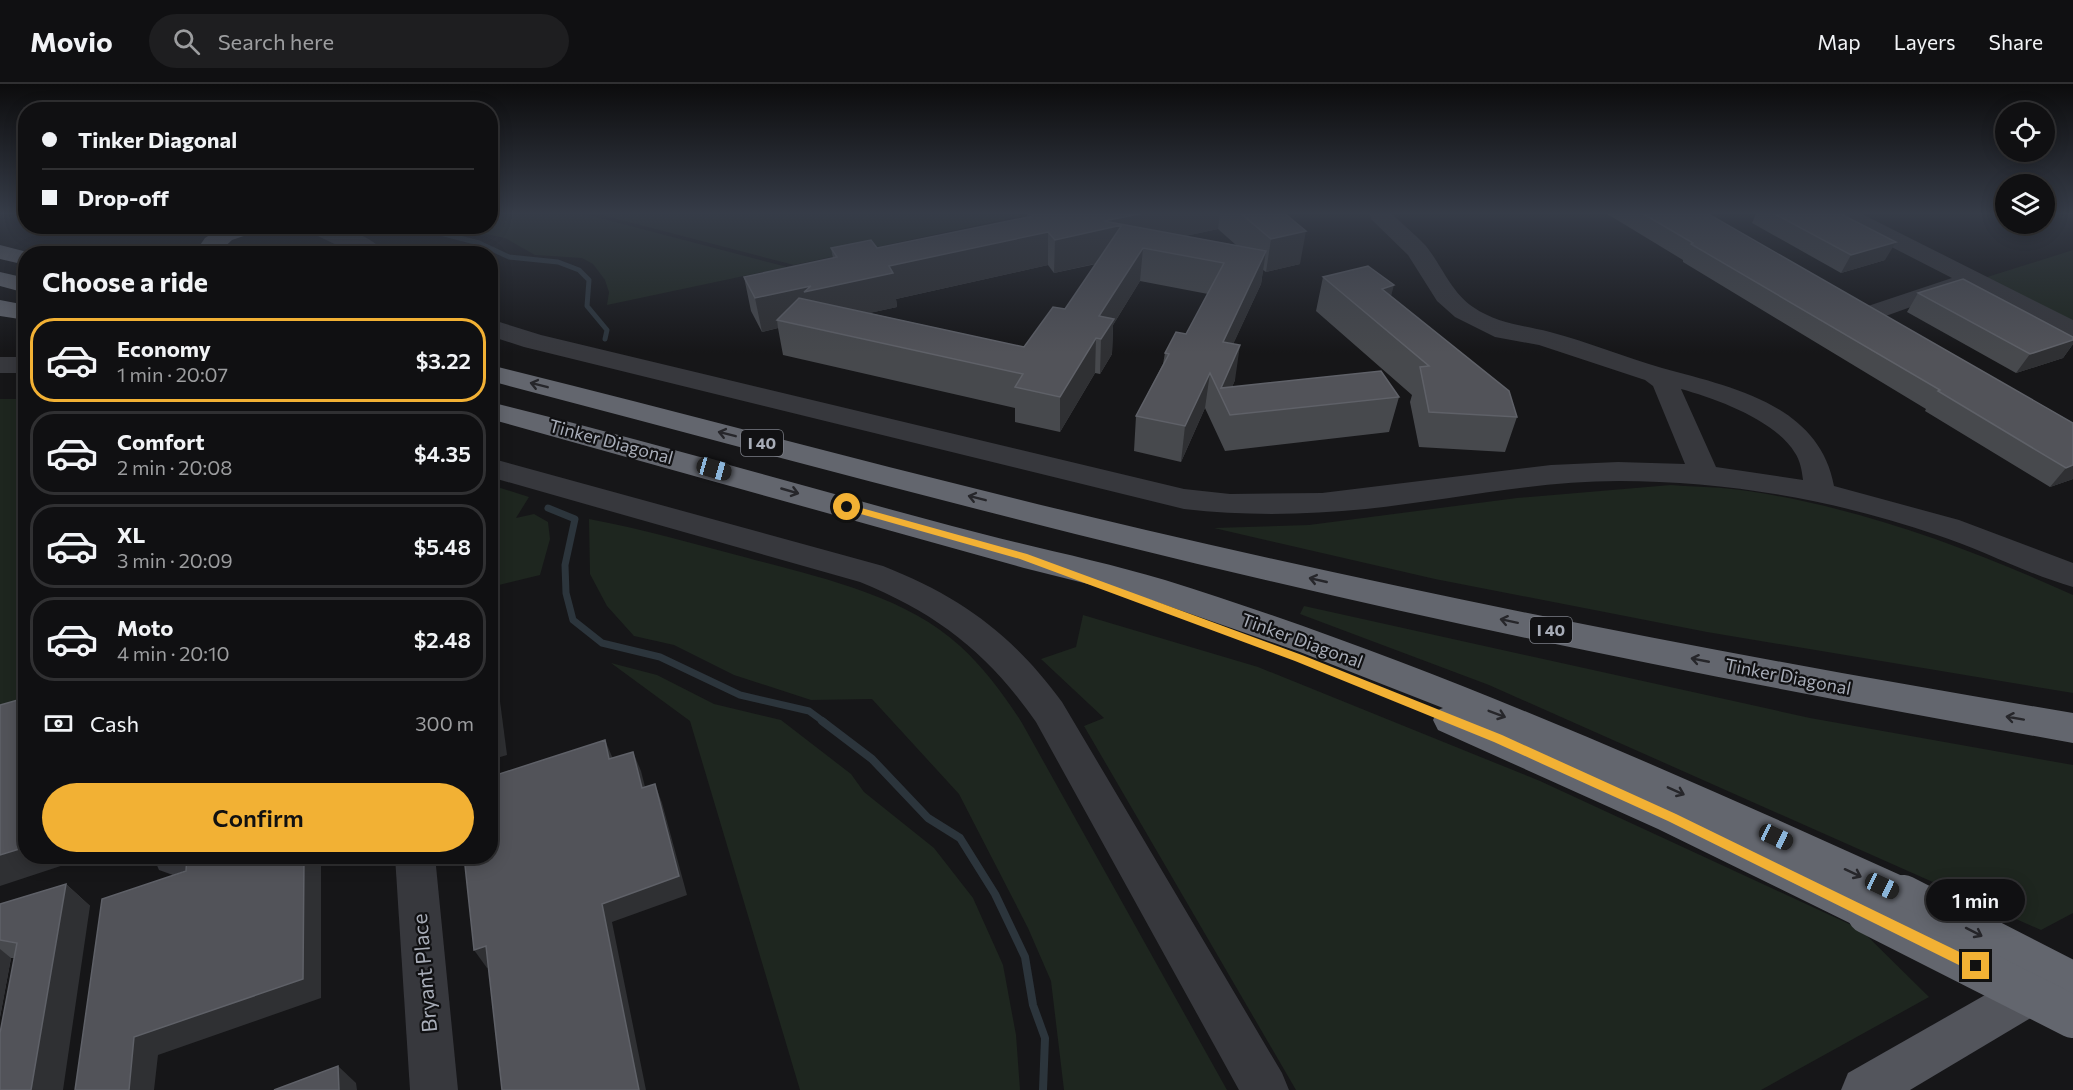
<!DOCTYPE html>
<meta charset="utf-8">
<style>
:root{--surface:#101012;--page:#1e1e20;--text:#f1f3f6;--muted:#9c9d9f;--line:#303032;--accent:#f2b134}
body{margin:0;font-family:Commissioner,sans-serif;background:var(--page);color:var(--text);height:100vh;display:flex;flex-direction:column;font-size:22px;white-space:nowrap}
*{box-sizing:border-box;margin:0}
p{font-size:20px;color:var(--muted)}
.icon{flex:none;width:33px;height:33px;fill:none;stroke:currentColor;stroke-width:2;stroke-linecap:round;stroke-linejoin:round}
.map{position:relative;flex:1;overflow:hidden}
.panel{position:absolute;left:18px;top:162px;width:480px;height:618px;display:flex;flex-direction:column;background:var(--surface);border-radius:24px;box-shadow:0 3px 15px #0003,0 0 0 2px var(--line)}
.panel>*{flex:none}
.hud{position:absolute;left:18px;top:18px;width:480px;height:132px;border-radius:24px;box-shadow:0 3px 15px #0003,0 0 0 2px var(--line);display:grid;align-content:center;height:132px;padding:0 24px;background:var(--surface)}
.controls{position:absolute;left:1995px;top:18px;display:grid;gap:12px}
.controls a{display:grid;place-items:center;width:60px;height:60px;border-radius:50%;background:var(--surface);box-shadow:0 3px 15px #0003,0 0 0 2px var(--line);font-size:30px}
.end{position:absolute;width:27px;height:27px;margin:-14px;border:8px solid #f2b134;background:#111;box-shadow:0 0 0 3px #111}
.from{border-radius:50%}
.bubble{position:absolute;height:42px;border-radius:21px;background:var(--surface);box-shadow:0 3px 15px #0003,0 0 0 2px var(--line);font-size:20px;font-weight:600;line-height:42px;text-align:center}
.car{position:absolute;width:18px;height:36px;margin:-18px -9px;border-radius:8px;box-shadow:0 0 4px 2px #0007;background:linear-gradient(#222 24%,#8ab4d8 0 40%,#222 0 76%,#8ab4d8 0 86%,#222 0)}
.hud b{display:flex;align-items:center;gap:21px;height:57px;font-size:22px}
.hud b+b{border-top:2px solid var(--line)}
.hud i{width:15px;height:15px;background:var(--text)}
ul{padding:0;list-style:none}
li{display:flex;align-items:center;gap:18px;height:84px;margin:0 12px 9px;padding:0 12px;border:3px solid var(--line);border-radius:24px}
li div{flex:1}
li b{display:block;font-size:22px}
li em{font-style:normal;font-weight:600}
li.current{border-color:var(--accent)}
li>.icon{width:54px;height:54px;stroke-width:1.5}
h2{padding:0 24px;font-size:27px;line-height:72px}
.pay{display:flex;align-items:center;gap:15px;height:66px;padding:0 24px;font-size:22px}
.pay p{margin-inline-start:auto}
.cta{display:flex;gap:12px;margin-top:auto;padding:12px 24px}
.cta a{flex:1;height:69px;border-radius:36px;background:var(--accent);color:#111;font-size:24px;font-weight:600;line-height:69px;text-align:center}
header{display:flex;align-items:center;gap:36px;box-sizing:border-box;height:84px;padding:0 30px;background:var(--surface);border-bottom:2px solid var(--line)}
header strong{font-size:28px}
nav{display:flex;gap:33px;margin-inline-start:auto;font-size:21px}
.search{width:420px;height:54px;background:var(--page);display:flex;align-items:center;gap:15px;box-sizing:border-box;padding:0 21px;border-radius:33px;color:var(--muted);font-size:22px}
.map>svg:first-child{display:block}
</style>
<header>
<strong>Movio</strong>
<div class="search"><svg class="icon" aria-label="search" viewBox="0 0 24 24"><circle cx="10" cy="10" r="6"/><path d="M15 15l6 6"/></svg>Search here</div>
<nav><a>Map</a><a>Layers</a><a>Share</a></nav>
</header>
<div class="map">
<svg width="2073" height="1006" viewBox="0 0 2073 1006">
<rect width="100%" height="100%" fill="#161618"/>
<g fill="#1e261f">
<polygon points="491,128 577,128 787,183 607,221 609,208 605,196 593,180 582,174 535,171 505,154 453,143 490,142"/>
<polygon points="590,128 1039,128 794,181"/>
<polygon points="2073,166 2073,241 1981,195"/>
<polygon points="0,315 26,315 25,626 0,633"/>
<polygon points="491,401 529,413 516,434 534,430 548,438 550,455 540,491 491,503"/>
<path d="M1671 401C1696 403 1723 403 1748 407 1861 424 1969 464 2073 511V609L1707 548 1435 495 1214 444 1309 441 1517 414Z"/>
<path d="M589 435C642 445 695 460 748 474 818 493 905 511 960 562 985 585 1004 611 1022 639L1227 1006H1064L1051 897 1028 844 959 710 872 615 811 616 734 591 674 561 634 552 607 522 590 490Z"/>
<polygon points="1304,522 1810,634 2073,681 2073,829 2041,846 1489,601 1300,530"/>
<polygon points="1083,531 1258,583 1540,697 1860,845 1929,913 1761,1006 1296,1006 1084,642 1104,634 1041,575 1076,563"/>
<polygon points="611,579 657,591 714,620 781,636 851,690 864,708 934,764 973,814 1003,881 1016,951 1020,1006 800,1006 690,637"/>
</g>
<g fill="none" stroke-linecap="round" stroke-linejoin="round">
<polyline stroke="#2c353c" stroke-width="5" points="413,142 479,159 509,173 558,178 579,186 589,196 587,222 607,246 605,255"/>
<polyline stroke="#2c353c" stroke-width="7" points="548,424 575,435 565,481 566,509 573,536 602,559 660,573 740,611 809,627 824,638"/>
<polyline stroke="#2c353c" stroke-width="8" points="822,637 872,675 928,734 960,754 995,810 1025,873 1033,921 1045,954 1043,1006"/>
<g fill="#37383d" fill-rule="evenodd">
<path d="M1369 128H1390C1401 139 1415 150 1426 162 1442 182 1451 208 1473 223 1498 240 1522 241 1550 248 1588 258 1625 273 1662 284 1731 303 1819 320 1834 402L1959 436 2073 479V503C2027 490 1983 466 1937 451 1835 416 1727 397 1619 397 1534 397 1450 416 1366 425 1305 431 1245 432 1184 425L524 263 490 252V235L541 251 1184 405 1230 410 1322 409 1551 381 1618 378 1685 380 1653 302 1645 296 1539 261 1495 253 1455 233 1437 217 1408 171 1371 135ZM1681 305C1717 315 1775 336 1795 369 1800 376 1802 387 1803 396L1716 383Z"/>
<polygon points="1830,128 1858,128 2073,236 2073,254 1969,202 1883,233 1874,236 1865,233 1861,228 1865,223 1952,194 1833,133"/>
<path d="M304 142C330 142 369 146 385 170H356L307 147Z"/>
<rect x="0" y="273" width="26" height="16"/>
<path d="M490 374 883 482C961 513 1012 550 1062 618L1282 989 1289 1006H1239L1036 638C988 569 938 530 860 498L490 393Z"/>
<polygon points="153,772 196,772 190,785 173,791 159,786"/>
<polygon points="395,772 435,772 458,1006 410,1006"/>
</g>
<polygon fill="#53555c" fill-rule="evenodd" points="2045,880 2061,886 2067,901 2061,916 1910,1006 1841,1006 1848,989 2029,886"/>
<g fill="#63666e" fill-rule="evenodd">
<polygon points="224,142 261,142 258,147 232,156 217,170 194,170 205,154"/>
<polygon points="0,161 35,170 26,170 26,181 0,175"/>
<polygon points="0,188 26,194 26,209 0,202"/>
<polygon points="0,216 26,221 26,236 0,232"/>
<path d="M490 281C709 335 927 395 1146 446 1453 518 1762 577 2073 629V659C1800 610 1527 558 1257 494 1000 434 746 364 490 297Z"/>
<path d="M490 318C645 356 798 401 952 442 1022 461 1095 475 1165 496 1424 577 1671 687 1918 799L1924 812 1918 825 1903 831 1887 825 1889 829 1883 843 1868 848 1658 745 1438 646 1433 636 1438 626 1443 624 1300 568 1148 515 1024 484 490 335Z"/>
</g>
<g stroke="#63666e" stroke-width="42">
<polyline points="1903,812 2073,899"/>
<polyline points="1868,829 2073,933"/>
</g>
</g>
<g fill="#47494d" fill-rule="evenodd">
<path d="M1027 128H1283L1300 180 1266 188 1263 186 1261 200 1233 260 1235 296 1232 303 1399 313 1389 348 1225 367 1205 324 1181 378 1134 367 1136 332 1163 280 1165 269 1186 250 1208 210 1140 197 1113 241 1112 270 1100 290 1095 289 1060 348 1015 338V324L783 271 778 244 762 248 751 227 744 193 833 174 831 164H877L1027 133ZM1218 145 1236 161 1185 152ZM1096 180 1065 225 1024 263 869 229 897 223 896 215 1048 181 1054 189Z"/>
<polygon points="1604,128 1705,128 2073,339 2073,395 2050,403 1925,327 1926,325 1683,178 1683,176"/>
<polygon points="1757,128 1837,128 1885,176 1841,189 1752,139"/>
<polygon points="1323,193 1391,212 1517,333 1505,368 1419,363 1410,318 1412,311 1316,227"/>
<polygon points="1918,209 2073,253 2073,260 2063,274 2016,289 1907,228"/>
<polygon points="66,800 90,822 14,874 11,874 0,933 0,820"/>
</g>
<g fill="#2f3033">
<polygon points="1149,128 1220,128 1218,145 1120,166 1120,174 1054,189 1055,156 1104,137"/>
<polygon points="1306,147 1300,180 1266,188 1271,155"/>
<polygon points="1048,148 1048,181 896,215 897,223 810,242 777,236 778,244 762,248 755,214 889,182"/>
<polygon points="1896,158 1885,176 1841,189 1851,171"/>
<polygon points="1143,164 1140,197 1113,241 1112,270 1100,290 1101,255 1099,232"/>
<polygon points="1266,167 1261,200 1218,293 1223,258"/>
<polygon points="1394,201 1385,235 1382,205"/>
<polygon points="1096,254 1095,289 1060,348 1060,313"/>
<polygon points="2073,256 2073,260 2063,274 2016,289 2030,270"/>
<polygon points="1240,261 1235,296 1225,320 1221,304"/>
<polygon points="1210,289 1205,324 1181,378 1185,342"/>
<polygon points="2073,381 2073,395 2050,403 2066,384"/>
<polygon points="490,559 493,564 507,671 490,676"/>
<polygon points="605,656 613,675 609,675"/>
<polygon points="633,668 641,687 650,723 642,704"/>
<polygon points="655,700 662,719 687,811 612,838 646,1006 639,1006 602,820"/>
<polygon points="26,763 26,772 91,772 0,802 0,771"/>
<polygon points="304,772 321,772 321,914 158,971 154,1006 129,1006 134,953"/>
<polygon points="66,800 90,822 63,1006 31,1006"/>
<polygon points="486,862 498,880 487,884 474,866"/>
<polygon points="0,865 11,874 0,933"/>
<polygon points="338,982 356,999 357,1006 339,1006"/>
</g>
<g fill="#525359" stroke="#5f6168" stroke-width="1.5">
<polygon points="1030,128 1149,128 1104,137 1266,167 1223,258 1240,261 1221,304 1381,287 1399,313 1230,331 1210,289 1185,342 1136,332 1169,270 1165,269 1176,248 1186,250 1224,179 1143,164 1099,232 1114,235 1101,255 1096,254 1060,313 1015,303 1023,290 777,236 799,214 1024,263 1053,223 1065,225 1122,141 1055,156 1048,148 889,182 893,189 804,208 811,202 755,214 744,193 837,173 831,164 871,156 877,164 1033,132"/>
<polygon points="1239,128 1283,128 1306,147 1271,155"/>
<polygon points="1640,128 1705,128 2073,339 2073,381 2066,384 1938,307 1940,306 1691,160 1693,159"/>
<polygon points="1771,128 1837,128 1896,158 1851,171"/>
<polygon points="1368,182 1394,201 1382,205 1509,307 1517,333 1429,328 1420,283 1429,282 1323,193"/>
<polygon points="1963,195 2073,253 2073,256 2030,270 1918,209"/>
<polygon points="490,603 497,652 490,653"/>
<polygon points="26,610 26,763 0,771 0,621 25,614"/>
<polygon points="605,656 609,675 633,668 642,704 655,700 679,792 602,820 639,1006 502,1006 486,862 474,866 464,772 490,772 490,693"/>
<polygon points="187,772 304,772 303,895 134,953 129,1006 75,1006 102,815 186,787"/>
<polygon points="66,800 31,1006 0,1006 0,949 17,859 0,856 0,820"/>
<polygon points="338,982 339,1006 274,1006"/>
</g>
<defs><path id="oneway-shaft" d="M-6 0H5M1.5-3L5.5 0L1.5 3" fill="none" stroke-width="1.6" stroke-linecap="round" stroke-linejoin="round" transform="scale(1.5)"/></defs>
<g stroke="#26262a">
<use href="#oneway-shaft" transform="translate(539 301) rotate(-166)"/>
<use href="#oneway-shaft" transform="translate(727 350) rotate(-166)"/>
<use href="#oneway-shaft" transform="translate(790 407) rotate(16)"/>
<use href="#oneway-shaft" transform="translate(977 414) rotate(-166)"/>
<use href="#oneway-shaft" transform="translate(1318 496) rotate(-167)"/>
<use href="#oneway-shaft" transform="translate(1509 537) rotate(-168)"/>
<use href="#oneway-shaft" transform="translate(1700 576) rotate(-169)"/>
<use href="#oneway-shaft" transform="translate(1497 630) rotate(21)"/>
<use href="#oneway-shaft" transform="translate(2015 634) rotate(-170)"/>
<use href="#oneway-shaft" transform="translate(1676 707) rotate(24)"/>
<use href="#oneway-shaft" transform="translate(1853 789) rotate(25)"/>
<use href="#oneway-shaft" transform="translate(1974 848) rotate(27)"/>
</g>
<linearGradient id="sky" x2="0" y2="1"><stop stop-color="#0c0c0d"/><stop offset="0.48" stop-color="#363c48"/><stop offset="1" stop-color="#363c48" stop-opacity="0"/></linearGradient>
<rect width="2073" height="269" fill="url(#sky)"/>
<polygon fill="#f2b134" points="847,420 1027,470 1302,571 1502,651 1676,730 1980,878 1982,882 1976,889 1971,887 1668,737 1494,658 1295,577 1020,475 843,425 842,423"/>
<g text-anchor="middle" stroke-width="4.5" stroke-linejoin="round" paint-order="stroke">
<g fill="#111113" stroke="#7b7e86" stroke-width="1.5">
<rect x="741" y="346" width="42" height="26" rx="4.5"/>
<rect x="1530" y="533" width="42" height="26" rx="4.5"/>
</g>
<g font-size="16" font-weight="bold" fill="#a8adb8">
<text x="762" y="365">I 40</text>
<text x="1551" y="552">I 40</text>
</g>
<g font-size="18" fill="#a8adb8" stroke="#111113">
<text transform="translate(611 358) rotate(15)" y="6">Tinker Diagonal</text>
<text transform="translate(1302 557) rotate(20)" y="6">Tinker Diagonal</text>
<text transform="translate(1788 593) rotate(11)" y="6">Tinker Diagonal</text>
</g>
<g font-size="21" fill="#a8adb8" stroke="#111113">
<text transform="translate(425 889) rotate(-95)" y="7">Bryant Place</text>
</g>
</g>
</svg>
<div class="controls">
<a><svg class="icon" aria-label="locate" viewBox="0 0 24 24"><circle cx="12" cy="12" r="6"/><path d="M12 2v4M12 18v4M2 12h4M18 12h4"/></svg></a>
<a><svg class="icon" aria-label="layers" viewBox="0 0 24 24"><path d="M12 4l9 5-9 5-9-5zM3 14l9 5 9-5"/></svg></a>
</div>
<i class="end from" style="left:847px;top:423px"></i>
<i class="end" style="left:1976px;top:882px"></i>
<div class="bubble" style="left:1926px;top:795px;width:99px">1 min</div>
<i class="car" style="left:714px;top:385px;rotate:106deg"></i>
<i class="car" style="left:1776px;top:753px;rotate:115deg"></i>
<i class="car" style="left:1882px;top:802px;rotate:115deg"></i>
<div class="hud">
<b><i class="from"></i>Tinker Diagonal</b>
<b><i></i>Drop-off</b>
</div>
<section class="panel">
<h2>Choose a ride</h2>
<ul>
<li class="current"><svg class="icon" aria-label="car" viewBox="0 0 24 24"><path d="M5 17H2v-5l4-1 3-4h7l3 4 3 1v5h-3M9 17h6M6 11h13"/><circle cx="7" cy="17" r="2"/><circle cx="17" cy="17" r="2"/></svg><div><b>Economy</b><p>1 min · 20:07</p></div><em>$3.22</em></li>
<li><svg class="icon" aria-label="car" viewBox="0 0 24 24"><path d="M5 17H2v-5l4-1 3-4h7l3 4 3 1v5h-3M9 17h6M6 11h13"/><circle cx="7" cy="17" r="2"/><circle cx="17" cy="17" r="2"/></svg><div><b>Comfort</b><p>2 min · 20:08</p></div><em>$4.35</em></li>
<li><svg class="icon" aria-label="car" viewBox="0 0 24 24"><path d="M5 17H2v-5l4-1 3-4h7l3 4 3 1v5h-3M9 17h6M6 11h13"/><circle cx="7" cy="17" r="2"/><circle cx="17" cy="17" r="2"/></svg><div><b>XL</b><p>3 min · 20:09</p></div><em>$5.48</em></li>
<li><svg class="icon" aria-label="car" viewBox="0 0 24 24"><path d="M5 17H2v-5l4-1 3-4h7l3 4 3 1v5h-3M9 17h6M6 11h13"/><circle cx="7" cy="17" r="2"/><circle cx="17" cy="17" r="2"/></svg><div><b>Moto</b><p>4 min · 20:10</p></div><em>$2.48</em></li>
</ul>
<div class="pay"><svg class="icon" aria-label="cash" viewBox="0 0 24 24"><path d="M3 7h18v10H3z"/><circle cx="12" cy="12" r="2"/></svg>Cash<p>300 m</p></div>
<div class="cta"><a>Confirm</a></div>
</section>
</div>
